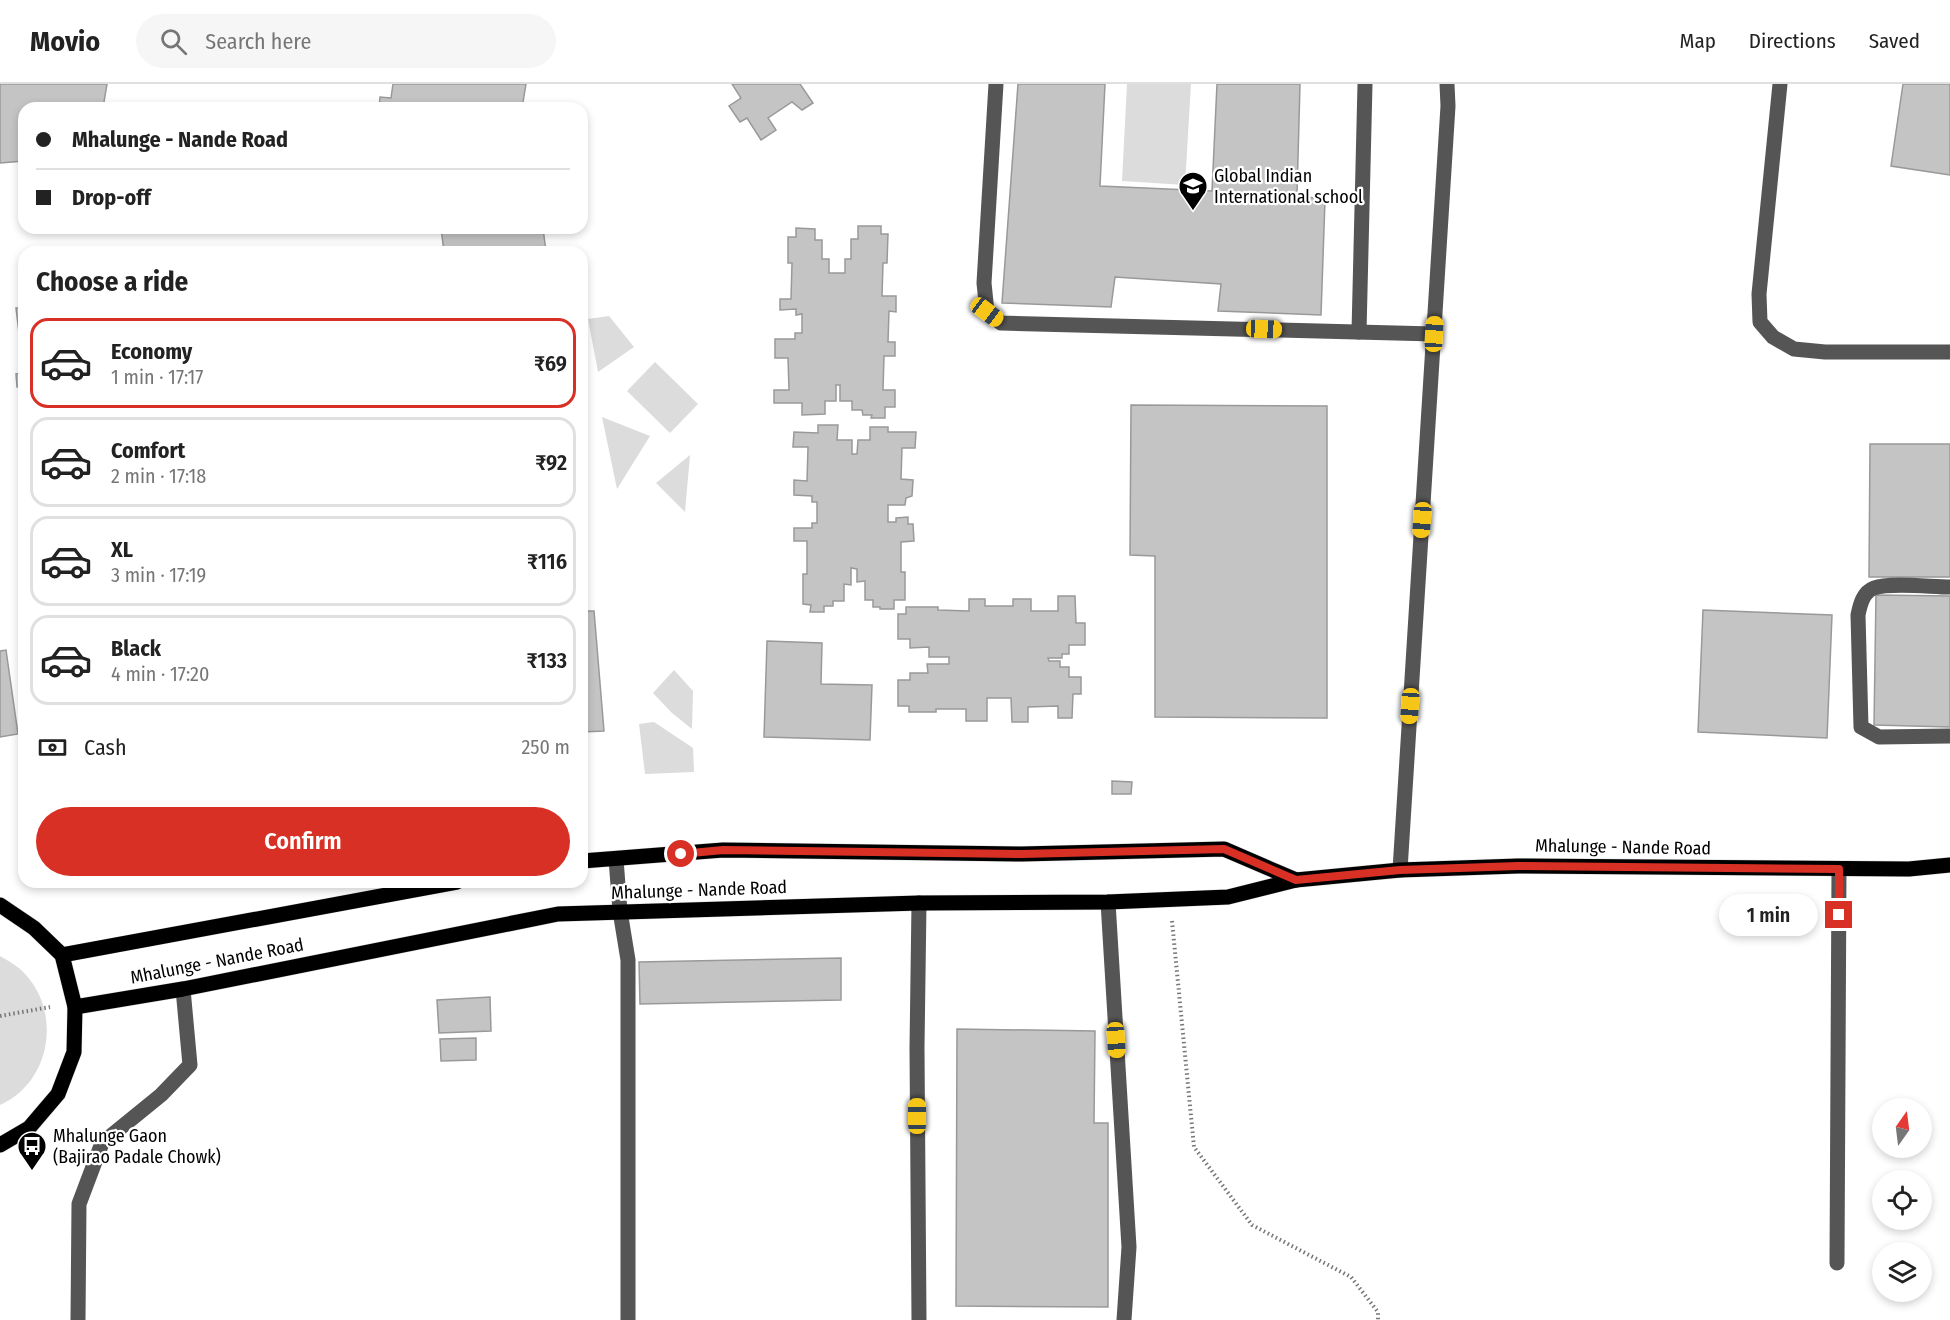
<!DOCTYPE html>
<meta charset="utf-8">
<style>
:root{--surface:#fff;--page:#f6f6f6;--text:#222;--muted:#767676;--line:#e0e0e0;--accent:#d93025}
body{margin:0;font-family:"Fira Sans Condensed",sans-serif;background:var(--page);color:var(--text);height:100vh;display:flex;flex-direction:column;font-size:22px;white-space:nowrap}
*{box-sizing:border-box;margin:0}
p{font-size:20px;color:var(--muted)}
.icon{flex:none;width:33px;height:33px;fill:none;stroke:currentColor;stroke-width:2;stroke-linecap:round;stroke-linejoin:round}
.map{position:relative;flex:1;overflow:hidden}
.drawer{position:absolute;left:18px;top:162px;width:570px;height:642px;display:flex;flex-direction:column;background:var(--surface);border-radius:18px;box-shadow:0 3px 9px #0003}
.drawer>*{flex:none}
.top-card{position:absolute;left:18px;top:18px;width:570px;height:132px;border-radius:18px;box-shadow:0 3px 9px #0003;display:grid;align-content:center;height:132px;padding:0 18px;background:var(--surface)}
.needle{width:39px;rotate:14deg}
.buttons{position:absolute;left:1872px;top:1014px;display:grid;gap:12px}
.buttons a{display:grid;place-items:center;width:60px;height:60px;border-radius:50%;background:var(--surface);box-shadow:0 3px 9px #0003;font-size:30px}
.end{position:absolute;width:27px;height:27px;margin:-14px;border:8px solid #d93025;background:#fff;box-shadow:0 0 0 3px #fff}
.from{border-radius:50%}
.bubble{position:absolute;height:42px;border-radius:21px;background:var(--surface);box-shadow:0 3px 9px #0003;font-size:20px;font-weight:600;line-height:42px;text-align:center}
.car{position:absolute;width:18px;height:36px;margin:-18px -9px;border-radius:8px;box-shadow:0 0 4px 2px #0007;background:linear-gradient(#f5c518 24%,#345 0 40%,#f5c518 0 76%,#345 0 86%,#f5c518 0)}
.top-card b{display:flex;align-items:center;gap:21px;height:57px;font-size:22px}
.top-card b+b{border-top:2px solid var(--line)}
.top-card i{width:15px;height:15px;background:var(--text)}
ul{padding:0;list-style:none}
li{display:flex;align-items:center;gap:18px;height:90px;margin:0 12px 9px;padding:0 6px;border:3px solid var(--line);border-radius:18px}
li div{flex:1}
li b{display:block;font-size:22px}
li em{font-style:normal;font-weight:600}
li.selected{border-color:var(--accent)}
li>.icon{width:54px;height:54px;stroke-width:1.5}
h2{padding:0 18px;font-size:27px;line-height:72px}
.pay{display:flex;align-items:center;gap:15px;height:66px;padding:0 18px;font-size:22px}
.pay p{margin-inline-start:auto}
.button{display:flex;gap:12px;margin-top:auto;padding:12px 18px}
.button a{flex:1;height:69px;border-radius:36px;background:var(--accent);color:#fff;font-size:24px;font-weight:600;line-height:69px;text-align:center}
header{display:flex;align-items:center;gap:36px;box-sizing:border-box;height:84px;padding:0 30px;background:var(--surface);border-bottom:2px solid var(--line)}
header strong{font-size:28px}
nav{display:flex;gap:33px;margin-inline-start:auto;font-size:21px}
.search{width:420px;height:54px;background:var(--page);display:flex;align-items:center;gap:15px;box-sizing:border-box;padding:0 21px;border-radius:33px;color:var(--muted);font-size:22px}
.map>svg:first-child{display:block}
</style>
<header>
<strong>Movio</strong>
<div class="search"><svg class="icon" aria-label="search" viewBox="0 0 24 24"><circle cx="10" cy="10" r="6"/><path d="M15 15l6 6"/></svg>Search here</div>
<nav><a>Map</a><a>Directions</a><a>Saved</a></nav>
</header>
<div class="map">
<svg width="1950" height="1236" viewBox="0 0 1950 1236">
<rect width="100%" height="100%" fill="#fff"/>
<g fill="#dcdcdc">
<polygon points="1127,0 1191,0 1185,101 1122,97"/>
<polygon points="609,232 634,263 598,288 588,235"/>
<polygon points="655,278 698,320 670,349 627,307"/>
<polygon points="602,333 650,352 617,405"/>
<polygon points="690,371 685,428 656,399"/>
<polygon points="674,586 693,607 692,645 672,629 653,609"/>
<polygon points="654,638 693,664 694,688 645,690 639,640"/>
<path d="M0 872C9 877 19 883 26 891 62 931 50 999 0 1021Z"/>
</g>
<g fill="#c4c4c4" stroke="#999" stroke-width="1.5">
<polygon points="0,0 107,0 103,24 24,24 24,77 0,79"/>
<polygon points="393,0 526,0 522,24 379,24 380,13 391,14"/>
<polygon points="732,0 800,0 813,19 802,26 792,18 768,34 776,46 761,56 747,34 740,38 729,22 741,14"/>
<polygon points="1018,0 1105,0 1100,102 1212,107 1217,0 1300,0 1297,111 1325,116 1321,231 1218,227 1221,200 1115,193 1111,223 1002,219"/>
<polygon points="1903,0 1950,0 1950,91 1891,82"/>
<polygon points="858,142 881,142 881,150 888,150 887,179 883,179 882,212 896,212 896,228 889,227 888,258 895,258 895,272 884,272 883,306 895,306 895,323 885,323 885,334 871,334 872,331 863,331 862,326 852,326 852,317 840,317 840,301 836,301 836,317 825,317 825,330 802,331 802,319 774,319 774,306 789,306 788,274 775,274 775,255 795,255 795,249 802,249 802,230 796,231 796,225 780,226 780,215 791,215 792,179 788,179 788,153 796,153 796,144 815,145 815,156 822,156 822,175 829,175 829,189 845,189 845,175 851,175 851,155 858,155"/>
<polygon points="441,144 543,144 546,168 444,168"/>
<polygon points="22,218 24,218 24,257 20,257 16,224 22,224"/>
<polygon points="24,289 24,302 17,303 16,290"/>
<polygon points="1131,321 1327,322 1327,634 1155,633 1155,472 1130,471"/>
<polygon points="24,333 24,350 22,350 20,334"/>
<polygon points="818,341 838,341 837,356 852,356 852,370 857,370 858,356 870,356 870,343 888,343 888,348 916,348 915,364 902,364 901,395 913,396 912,412 906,414 905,421 888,421 888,438 896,438 896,434 908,433 908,440 913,440 914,457 901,458 901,488 905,488 905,516 894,516 894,525 880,525 880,523 873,523 873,516 865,516 865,497 857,498 857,485 851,484 851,501 844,500 844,517 833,517 833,522 824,522 824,528 810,528 811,521 803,520 803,490 807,490 807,457 794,457 794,444 812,444 812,439 817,439 817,418 812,418 812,412 794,411 794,396 807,397 808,363 793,363 794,348 818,349"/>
<polygon points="1870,360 1950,360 1950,493 1869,493"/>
<polygon points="1876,511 1950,512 1950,643 1874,641"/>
<polygon points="1058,512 1075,512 1076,539 1085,539 1085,561 1069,561 1069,570 1062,570 1062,574 1048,574 1049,577 1060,577 1060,583 1069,583 1069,593 1081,593 1081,610 1073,610 1072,634 1058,634 1058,622 1028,623 1028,638 1012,638 1011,614 987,614 987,637 966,637 966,625 936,625 936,628 909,628 909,622 898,622 898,596 910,596 910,589 928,589 927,580 949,580 949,573 929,573 929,563 910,564 910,555 898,555 898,530 906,530 906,523 938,523 938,526 969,527 969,515 985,515 985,522 1013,522 1013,515 1031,515 1031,527 1058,527"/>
<polygon points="1703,526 1832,531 1827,654 1698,648"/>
<polygon points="582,527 594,527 604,647 582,648"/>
<polygon points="767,557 822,559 821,600 872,601 870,656 764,653"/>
<polygon points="6,566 18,650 0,653 0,567"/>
<polygon points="1112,697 1132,698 1131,710 1112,710"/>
<polygon points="841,874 841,916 640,920 639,878"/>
<polygon points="490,913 491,947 439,949 437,916"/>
<polygon points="957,945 1095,947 1094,1039 1108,1039 1108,1223 956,1222"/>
<polygon points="476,954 476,976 441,977 440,955"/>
</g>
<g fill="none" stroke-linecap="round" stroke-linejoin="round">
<g stroke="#dbdbdb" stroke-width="16">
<g id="major">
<polyline points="582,777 723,766 1022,770 1224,765 1296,796"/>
<polyline points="0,821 34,844 62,871 75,923 74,968 58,1010 29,1044 0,1061"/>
<polyline points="62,871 457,798"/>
<polyline points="75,923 183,905 558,830 919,819 1108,818 1228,813 1296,796 1400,786 1518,782 1909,785 1950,781"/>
</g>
</g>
<g stroke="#777" stroke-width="4" stroke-dasharray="1.5 3" stroke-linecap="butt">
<polyline points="1172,837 1194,1063 1252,1141 1351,1193 1378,1228 1378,1236"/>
<polyline points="0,932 50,923"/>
</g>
<g stroke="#555" stroke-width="15">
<polyline points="996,0 984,199 987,228 1001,239 1434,250"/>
<polyline points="1780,0 1759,210 1760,238 1773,253 1794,265 1825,268 1950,268"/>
<polyline points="1359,248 1365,0"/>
<path d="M1950 503C1931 503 1891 498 1874 504 1863 508 1860 521 1858 531L1861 643 1879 653 1950 652"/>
<polyline points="616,775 620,827 628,876 628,1236"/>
<polyline points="1400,786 1448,22 1447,0"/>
<polyline points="1108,818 1129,1163 1124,1236"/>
<polyline points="1837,1179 1839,785"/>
<polyline points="78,1236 79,1120 102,1059 161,1011 190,981 183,905"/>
<polyline points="919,1236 917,964 919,819"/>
</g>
<use href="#major" stroke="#000" stroke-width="15"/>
</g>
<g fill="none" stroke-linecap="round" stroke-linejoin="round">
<polyline stroke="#d93025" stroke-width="8" points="681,770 723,766 1022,770 1224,765 1296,796 1400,786 1518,782 1839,785 1839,831"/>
</g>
<defs>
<g id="school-pin" transform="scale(1.5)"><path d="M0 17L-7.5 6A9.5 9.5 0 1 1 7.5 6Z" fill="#000" stroke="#fff"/><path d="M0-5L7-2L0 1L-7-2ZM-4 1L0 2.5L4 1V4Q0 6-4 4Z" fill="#fff"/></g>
<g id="bus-pin" transform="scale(1.5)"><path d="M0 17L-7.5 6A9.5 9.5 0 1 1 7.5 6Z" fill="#000" stroke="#fff"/><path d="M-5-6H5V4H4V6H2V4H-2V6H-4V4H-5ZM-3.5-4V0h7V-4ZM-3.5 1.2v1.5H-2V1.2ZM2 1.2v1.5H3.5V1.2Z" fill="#fff"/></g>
</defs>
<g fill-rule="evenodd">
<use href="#school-pin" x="1193" y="102"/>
<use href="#bus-pin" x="32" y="1062"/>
</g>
<g text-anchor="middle" stroke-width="4.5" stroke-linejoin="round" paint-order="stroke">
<g font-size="18" fill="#000" stroke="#fff" text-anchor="start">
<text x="1214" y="98">Global Indian<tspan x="1214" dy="21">International school</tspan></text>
<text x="53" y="1058">Mhalunge Gaon<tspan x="53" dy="21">(Bajirao Padale Chowk)</tspan></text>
</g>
<g font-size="18" fill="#000" stroke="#fff">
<text transform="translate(1623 763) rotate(1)" y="6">Mhalunge - Nande Road</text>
<text transform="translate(699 806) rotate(-2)" y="6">Mhalunge - Nande Road</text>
<text transform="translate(217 877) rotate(-11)" y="6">Mhalunge - Nande Road</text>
</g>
</g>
</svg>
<div class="buttons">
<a><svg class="needle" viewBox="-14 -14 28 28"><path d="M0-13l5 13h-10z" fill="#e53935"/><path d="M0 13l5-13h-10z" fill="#767676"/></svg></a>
<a><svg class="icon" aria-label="locate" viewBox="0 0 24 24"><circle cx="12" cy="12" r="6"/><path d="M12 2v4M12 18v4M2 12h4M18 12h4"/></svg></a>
<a><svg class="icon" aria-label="layers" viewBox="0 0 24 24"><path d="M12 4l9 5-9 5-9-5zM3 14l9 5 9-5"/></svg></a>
</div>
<i class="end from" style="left:681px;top:770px"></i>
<i class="end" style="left:1839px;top:831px"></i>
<div class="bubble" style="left:1719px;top:810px;width:99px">1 min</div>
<i class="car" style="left:987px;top:228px;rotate:127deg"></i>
<i class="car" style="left:1264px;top:245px;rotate:92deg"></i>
<i class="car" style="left:1434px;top:250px;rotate:3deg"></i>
<i class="car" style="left:1422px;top:436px;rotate:184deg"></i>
<i class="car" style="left:1410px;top:622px;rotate:184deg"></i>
<i class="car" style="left:1116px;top:956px;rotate:176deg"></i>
<i class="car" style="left:917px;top:1032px;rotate:0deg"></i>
<div class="top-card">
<b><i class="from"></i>Mhalunge - Nande Road</b>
<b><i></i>Drop-off</b>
</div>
<section class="drawer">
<h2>Choose a ride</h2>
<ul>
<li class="selected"><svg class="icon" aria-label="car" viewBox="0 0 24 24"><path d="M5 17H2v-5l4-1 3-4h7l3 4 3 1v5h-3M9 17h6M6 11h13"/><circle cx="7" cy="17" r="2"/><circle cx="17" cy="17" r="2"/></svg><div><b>Economy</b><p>1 min · 17:17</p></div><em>₹69</em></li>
<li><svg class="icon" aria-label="car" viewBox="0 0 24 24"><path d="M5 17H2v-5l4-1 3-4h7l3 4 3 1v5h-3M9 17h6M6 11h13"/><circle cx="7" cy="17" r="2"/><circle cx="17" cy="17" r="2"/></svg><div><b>Comfort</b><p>2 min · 17:18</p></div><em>₹92</em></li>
<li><svg class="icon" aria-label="car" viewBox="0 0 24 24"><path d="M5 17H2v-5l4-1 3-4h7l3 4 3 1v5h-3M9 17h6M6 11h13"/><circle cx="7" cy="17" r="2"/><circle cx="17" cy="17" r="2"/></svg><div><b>XL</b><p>3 min · 17:19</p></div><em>₹116</em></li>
<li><svg class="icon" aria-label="car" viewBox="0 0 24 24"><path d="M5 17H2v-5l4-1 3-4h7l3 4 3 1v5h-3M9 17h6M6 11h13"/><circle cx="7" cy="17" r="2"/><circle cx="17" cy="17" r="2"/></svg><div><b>Black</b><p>4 min · 17:20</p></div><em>₹133</em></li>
</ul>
<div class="pay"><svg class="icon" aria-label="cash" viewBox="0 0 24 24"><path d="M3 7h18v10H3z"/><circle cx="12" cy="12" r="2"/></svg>Cash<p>250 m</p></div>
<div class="button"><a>Confirm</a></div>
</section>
</div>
